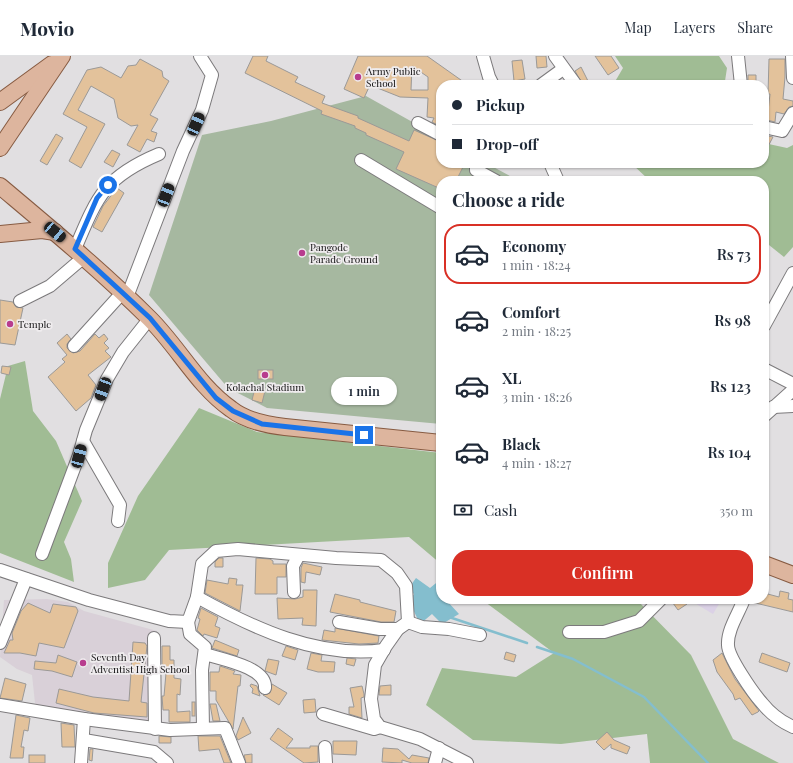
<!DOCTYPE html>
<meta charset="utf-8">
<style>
:root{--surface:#fff;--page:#f2f2f3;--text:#1f2937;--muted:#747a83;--line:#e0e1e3;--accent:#d93025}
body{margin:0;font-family:"Playfair Display",serif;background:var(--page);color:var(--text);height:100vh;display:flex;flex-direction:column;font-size:15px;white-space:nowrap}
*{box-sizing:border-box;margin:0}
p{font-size:13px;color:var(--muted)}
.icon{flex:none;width:22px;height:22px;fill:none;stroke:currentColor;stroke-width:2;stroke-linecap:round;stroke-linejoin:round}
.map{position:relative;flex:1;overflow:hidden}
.panel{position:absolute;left:436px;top:120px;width:333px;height:428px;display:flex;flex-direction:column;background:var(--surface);border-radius:16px;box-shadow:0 1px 3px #0004}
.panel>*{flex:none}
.top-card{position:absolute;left:436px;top:24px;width:333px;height:88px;border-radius:16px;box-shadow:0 1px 3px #0004;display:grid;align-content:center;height:88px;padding:0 16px;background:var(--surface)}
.end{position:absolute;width:18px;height:18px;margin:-9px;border:5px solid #1a73e8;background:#fff;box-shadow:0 0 0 2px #fff}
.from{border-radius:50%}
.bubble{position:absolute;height:28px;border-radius:14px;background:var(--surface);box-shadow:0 1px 3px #0004;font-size:13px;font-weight:600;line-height:28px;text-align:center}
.car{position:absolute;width:12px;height:24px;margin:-12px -6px;border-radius:5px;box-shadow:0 0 3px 1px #0007;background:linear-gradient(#222 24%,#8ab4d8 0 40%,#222 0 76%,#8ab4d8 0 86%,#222 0)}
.top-card b{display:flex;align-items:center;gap:14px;height:38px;font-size:15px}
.top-card b+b{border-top:1px solid var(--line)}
.top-card i{width:10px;height:10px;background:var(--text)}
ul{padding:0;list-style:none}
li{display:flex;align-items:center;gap:12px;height:60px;margin:0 8px 6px;padding:0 8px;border:2px solid transparent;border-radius:16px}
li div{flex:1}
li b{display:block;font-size:15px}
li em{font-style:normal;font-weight:600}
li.active{border-color:var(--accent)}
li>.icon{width:36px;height:36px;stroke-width:1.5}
h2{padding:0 16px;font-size:18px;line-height:48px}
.pay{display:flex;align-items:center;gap:10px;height:44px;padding:0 16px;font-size:15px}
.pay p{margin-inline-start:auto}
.action{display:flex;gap:8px;margin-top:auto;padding:8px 16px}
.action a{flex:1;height:46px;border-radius:16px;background:var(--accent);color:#fff;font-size:16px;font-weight:600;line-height:46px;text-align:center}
header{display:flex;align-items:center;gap:24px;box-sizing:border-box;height:56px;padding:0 20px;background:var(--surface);border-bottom:1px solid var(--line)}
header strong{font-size:19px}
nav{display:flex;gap:22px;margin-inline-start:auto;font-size:14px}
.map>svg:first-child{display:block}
</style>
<header>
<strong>Movio</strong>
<nav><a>Map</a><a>Layers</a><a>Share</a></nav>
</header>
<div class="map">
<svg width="793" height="707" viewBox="0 0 793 707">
<rect width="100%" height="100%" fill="#e1dfe1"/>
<polygon fill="#d9d0d8" points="47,543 68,546 84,555 157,575 162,667 45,656 35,647 32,619 17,613 0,601 4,544"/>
<polygon fill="#dbd1e6" points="688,543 722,543 713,558"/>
<polygon fill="#a6b8a0" points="366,40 441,82 441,107 486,107 519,125 441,125 441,368 267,352 228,332 149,239 202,79 271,65"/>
<g fill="#a0bc94">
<polygon points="615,0 719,0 727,12 725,25 719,29 613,29 623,12"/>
<polygon points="764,87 787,92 793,89 793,191 784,201 764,185 764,125 650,125 631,107 764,107"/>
<polygon points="25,305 33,355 56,385 82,445 64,486 71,503 74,526 0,497 0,343 8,310"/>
<polygon points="199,352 257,376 441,397 441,508 409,481 169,494 145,524 108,532 108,507 138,440"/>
<polygon points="481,543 636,543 691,599 733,683 779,707 650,707 647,678 561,688 473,684 426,649 442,612 516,621 554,597"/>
</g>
<polygon fill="#84bece" points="416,522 430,532 441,523 441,543 449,543 447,545 459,558 442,568 432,558 420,568 409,545 414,538 408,533"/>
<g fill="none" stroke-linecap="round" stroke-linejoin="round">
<g stroke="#84bece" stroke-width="2.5">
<polyline points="449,561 527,587"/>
<polyline points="537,591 573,603 644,641 708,707"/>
</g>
</g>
<g fill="#e3c29b" stroke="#9b9997" fill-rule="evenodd">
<polygon points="253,0 268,0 266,5 298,21 295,26 325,40 322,47 358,60 358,62 409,85 414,74 441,86 441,107 465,107 456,125 441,125 441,133 396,113 404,96 366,79 366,77 355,72 355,70 321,58 322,55 245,17"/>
<path d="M358 0H427L468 29H441V71L432 66 434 62 427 61 428 42 400 41 370 29 364 42 344 33ZM412 10 428 21V34H411Z"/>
<polygon points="536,0 546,0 547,11 537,12"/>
<polygon points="595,0 611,0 619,12 608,19"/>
<polygon points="140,3 162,15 163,21 169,25 150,59 158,63 151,75 157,77 154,86 147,83 140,96 127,89 138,69 131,70 118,62 114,43 91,30 78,54 105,68 81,112 69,105 87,71 63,58 87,14 101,11 121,22 128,10 136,9"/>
<polygon points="769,3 785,3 785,21 783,43 793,45 793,50 789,51 784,58 776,56 775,66 767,64 770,38 768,38"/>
<polygon points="522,4 525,23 514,25 512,5"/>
<polygon points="581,11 590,29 583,29 575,15"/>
<polygon points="748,19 756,19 756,28 748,29"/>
<polygon points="56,78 63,82 47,109 40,105"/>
<polygon points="764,79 773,81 764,98"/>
<polygon points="112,94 120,98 113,111 104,106"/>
<polygon points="117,132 124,137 102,176 93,171 103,150"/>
<polygon points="0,244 13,246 16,251 23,252 15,289 0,287"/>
<polygon points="67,278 71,283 67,288 67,292 73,297 80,295 95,278 99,282 104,278 108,283 104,287 109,292 105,295 111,301 88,319 96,329 91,342 76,355 48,321 65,306 62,303 67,299 57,287"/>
<polygon points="2,310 11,311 9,319 1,317"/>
<rect x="258" y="314" width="15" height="9"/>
<polygon points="255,332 265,335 262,347 252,344"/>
<polygon points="219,502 223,502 223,511 215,511 215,506"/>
<polygon points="256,502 270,503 273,505 273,508 286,508 286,521 277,521 277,538 255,538"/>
<polygon points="303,507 322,511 320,519 306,516 305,527 301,526 301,512"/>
<polygon points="229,522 237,523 236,529 243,529 240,555 205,537 207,524 228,528"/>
<polygon points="303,534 317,534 316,570 302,569 303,562 278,563 277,542 295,543 303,541"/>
<polygon points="780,535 789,537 788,543 793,544 793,556 751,546 751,543 764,543 764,537 779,541"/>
<polygon points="335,538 360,544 360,546 396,555 394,566 381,566 330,556"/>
<polygon points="670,543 683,543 687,548 678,554"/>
<polygon points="28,547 50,557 53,548 76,551 78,555 64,592 39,587 36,600 20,597 4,597 10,584 13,584 12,577 21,555"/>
<polygon points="201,552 218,561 215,570 220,572 217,582 204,578 203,580 197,574 200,563 198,562"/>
<polygon points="335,572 379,580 378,587 359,588 322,584 324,574 335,576"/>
<polygon points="215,584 239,594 237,600 212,592"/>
<polygon points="133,586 145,587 147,590 141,646 147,647 147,661 94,657 56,647 59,633 93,641 129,645"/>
<polygon points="162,590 170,590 170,604 174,604 174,622 181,623 180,639 177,638 177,656 190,655 190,666 169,666 169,654 163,654 162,640 164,640 166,617 162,617"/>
<polygon points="286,590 298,594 295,604 282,600"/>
<polygon points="506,596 516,599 514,606 504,603"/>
<polygon points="311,597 322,599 321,605 335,606 334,616 318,616 307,613"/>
<polygon points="722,597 735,623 759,655 758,656 752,659 740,642 735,644 733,638 717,616 713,604"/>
<polygon points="762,597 790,607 787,616 759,606"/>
<polygon points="58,599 77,606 72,621 52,615 34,613 35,605 56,607"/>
<polygon points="347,602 356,603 354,610 346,608"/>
<polygon points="268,603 279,605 276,619 265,615"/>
<polygon points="220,610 235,615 233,618 241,619 240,630 238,630 233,673 216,644 216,635 210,635 210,616 219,616"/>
<polygon points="5,622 26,628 22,645 0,642"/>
<polygon points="251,628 257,630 260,640 252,637 253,633 250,630"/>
<polygon points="272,628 287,637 279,649 263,639 270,637"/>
<polygon points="391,629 391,639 379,639 380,630"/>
<polygon points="362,630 364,638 364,641 361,642 362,662 349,658 349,651 354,651 350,632"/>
<polygon points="315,643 316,656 304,657 303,644"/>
<rect x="192" y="646" width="3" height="14"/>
<polygon points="210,648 216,648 220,665 213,665"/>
<polygon points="16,659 30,662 28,675 24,674 21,691 24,691 23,702 10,702"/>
<polygon points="243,661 251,677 238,684 236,680"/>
<polygon points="61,667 74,669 75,691 62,691"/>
<polygon points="278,672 293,683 286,692 310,692 310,690 318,690 318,706 304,707 270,683"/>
<polygon points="607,676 614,684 630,691 627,698 611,692 611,688 604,694 596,686"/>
<polygon points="159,680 171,681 171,687 159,687"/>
<polygon points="198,680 220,680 231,707 224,707 219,693 199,695"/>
<polygon points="333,685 357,685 356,699 333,698"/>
<polygon points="383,692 398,693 409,703 412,699 429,702 428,707 412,707 402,704 402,707 382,706"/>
<polygon points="90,693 93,693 92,705 89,704"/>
<polygon points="252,698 252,707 246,707 244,699"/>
<rect x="29" y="699" width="16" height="8"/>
</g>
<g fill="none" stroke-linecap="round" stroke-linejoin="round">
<g stroke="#7c7a7c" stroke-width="14">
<g id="minor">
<polyline points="483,0 489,21 493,29"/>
<polyline points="555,0 576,29"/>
<polyline points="738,0 741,29"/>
<polyline points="792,0 793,22"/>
<polyline points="541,29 563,13"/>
<polyline points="418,67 441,79"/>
<polyline points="764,71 782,75 793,57"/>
<polyline points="361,104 441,152"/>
<polyline points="476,107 476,114 496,125"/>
<polyline points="550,107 558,125"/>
<path d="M75 193C97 141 104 121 159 98"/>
<polyline points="127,241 183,95 202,54 212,19 200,0"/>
<polyline points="20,245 50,230 84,201"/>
<polyline points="764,270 793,217"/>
<polyline points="74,290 122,237"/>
<polyline points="764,313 793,328"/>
<polyline points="773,351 793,350"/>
<polyline points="764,360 793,334"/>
<polyline points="83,385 120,449 118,465"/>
<polyline points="42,498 79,399 86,374 107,323 123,296 150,262"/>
<polyline points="0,514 89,544 169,565 188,566 197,541 202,508 216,495 238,493 336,502 381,504 397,517 406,530 408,566 398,573 386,590 375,609 371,643 374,663 380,671 420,683 467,707"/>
<polyline points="294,536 293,510 299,499"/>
<path d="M197 541C253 572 318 603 384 594"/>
<path d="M744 543C739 557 727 574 728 589 728 601 753 637 762 647 770 657 782 666 793 671"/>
<polyline points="188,566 190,578 205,591 202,614 203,672"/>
<polyline points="339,566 380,573 398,573"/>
<polyline points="408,566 422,571 449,573 480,579"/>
<polyline points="569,576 604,576 639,565 661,543"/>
<polyline points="154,582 155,673"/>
<polyline points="0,587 26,523"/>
<path d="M205 598C220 603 267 611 265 632"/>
<polyline points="0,649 84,663 81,707"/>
<polyline points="323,658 374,673 380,671"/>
<polyline points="84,663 170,674 225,672 239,707"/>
<polyline points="84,684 154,696 167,707"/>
<polyline points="325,691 326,707"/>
<polyline points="435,707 439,692"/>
</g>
</g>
<g stroke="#875b42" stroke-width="18">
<g id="major">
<polyline points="0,46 52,8"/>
<polyline points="0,92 62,0"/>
<path d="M0 130C51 173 103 216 150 263 179 292 198 330 231 353 246 365 267 369 285 371L441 387"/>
<polyline points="0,178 42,174 55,176"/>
<polyline points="764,508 793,519"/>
</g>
</g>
<use href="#minor" stroke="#fff" stroke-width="12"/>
<use href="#major" stroke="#ddb59e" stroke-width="16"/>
</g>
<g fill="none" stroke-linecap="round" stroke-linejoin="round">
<polyline stroke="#1a73e8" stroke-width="5" points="108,129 97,142 75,193 150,262 216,342 233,355 262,368 364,379"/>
</g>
<g fill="#b83c8e" stroke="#efecee" stroke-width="1.5">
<circle cx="358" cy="21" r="4"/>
<circle cx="302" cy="197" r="4"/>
<circle cx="10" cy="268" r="4"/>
<circle cx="265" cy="319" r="4"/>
<circle cx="83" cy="607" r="4"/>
</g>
<g text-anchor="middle" stroke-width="3.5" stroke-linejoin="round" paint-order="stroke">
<g font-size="10" fill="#111011" stroke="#efecee" text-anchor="start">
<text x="366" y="19">Army Public<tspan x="366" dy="12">School</tspan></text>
<text x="310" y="195">Pangode<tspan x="310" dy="12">Parade Ground</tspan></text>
<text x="18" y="272">Temple</text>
<text x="265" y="335" text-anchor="middle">Kolachal Stadium</text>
<text x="91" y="605">Seventh Day<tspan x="91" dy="12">Adventist High School</tspan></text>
</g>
</g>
</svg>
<i class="end from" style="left:108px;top:129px"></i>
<i class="end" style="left:364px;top:379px"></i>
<div class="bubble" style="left:331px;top:321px;width:66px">1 min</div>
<i class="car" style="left:196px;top:68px;rotate:24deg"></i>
<i class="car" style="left:166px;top:139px;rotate:21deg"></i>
<i class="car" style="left:55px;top:176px;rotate:130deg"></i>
<i class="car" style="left:103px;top:333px;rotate:200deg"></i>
<i class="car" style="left:79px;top:400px;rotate:15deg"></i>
<div class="top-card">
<b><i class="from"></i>Pickup</b>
<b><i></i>Drop-off</b>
</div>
<section class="panel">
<h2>Choose a ride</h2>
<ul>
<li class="active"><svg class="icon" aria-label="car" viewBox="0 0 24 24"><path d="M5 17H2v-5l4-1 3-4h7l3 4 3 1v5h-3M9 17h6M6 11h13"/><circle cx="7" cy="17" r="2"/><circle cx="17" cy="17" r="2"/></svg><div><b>Economy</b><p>1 min · 18:24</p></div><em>Rs 73</em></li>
<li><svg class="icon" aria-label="car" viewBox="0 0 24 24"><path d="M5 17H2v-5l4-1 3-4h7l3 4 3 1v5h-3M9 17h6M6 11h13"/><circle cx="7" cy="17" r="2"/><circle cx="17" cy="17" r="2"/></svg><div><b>Comfort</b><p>2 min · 18:25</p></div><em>Rs 98</em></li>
<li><svg class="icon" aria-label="car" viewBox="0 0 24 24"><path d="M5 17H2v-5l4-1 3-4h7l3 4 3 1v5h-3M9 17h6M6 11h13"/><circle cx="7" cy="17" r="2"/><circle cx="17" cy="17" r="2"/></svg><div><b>XL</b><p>3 min · 18:26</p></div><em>Rs 123</em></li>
<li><svg class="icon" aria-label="car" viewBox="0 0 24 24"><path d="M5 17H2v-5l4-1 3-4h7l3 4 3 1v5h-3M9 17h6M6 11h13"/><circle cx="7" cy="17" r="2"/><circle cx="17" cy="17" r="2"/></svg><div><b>Black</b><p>4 min · 18:27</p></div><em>Rs 104</em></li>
</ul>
<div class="pay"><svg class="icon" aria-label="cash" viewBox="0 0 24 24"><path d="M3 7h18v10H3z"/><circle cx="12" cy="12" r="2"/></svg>Cash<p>350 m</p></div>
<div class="action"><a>Confirm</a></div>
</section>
</div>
